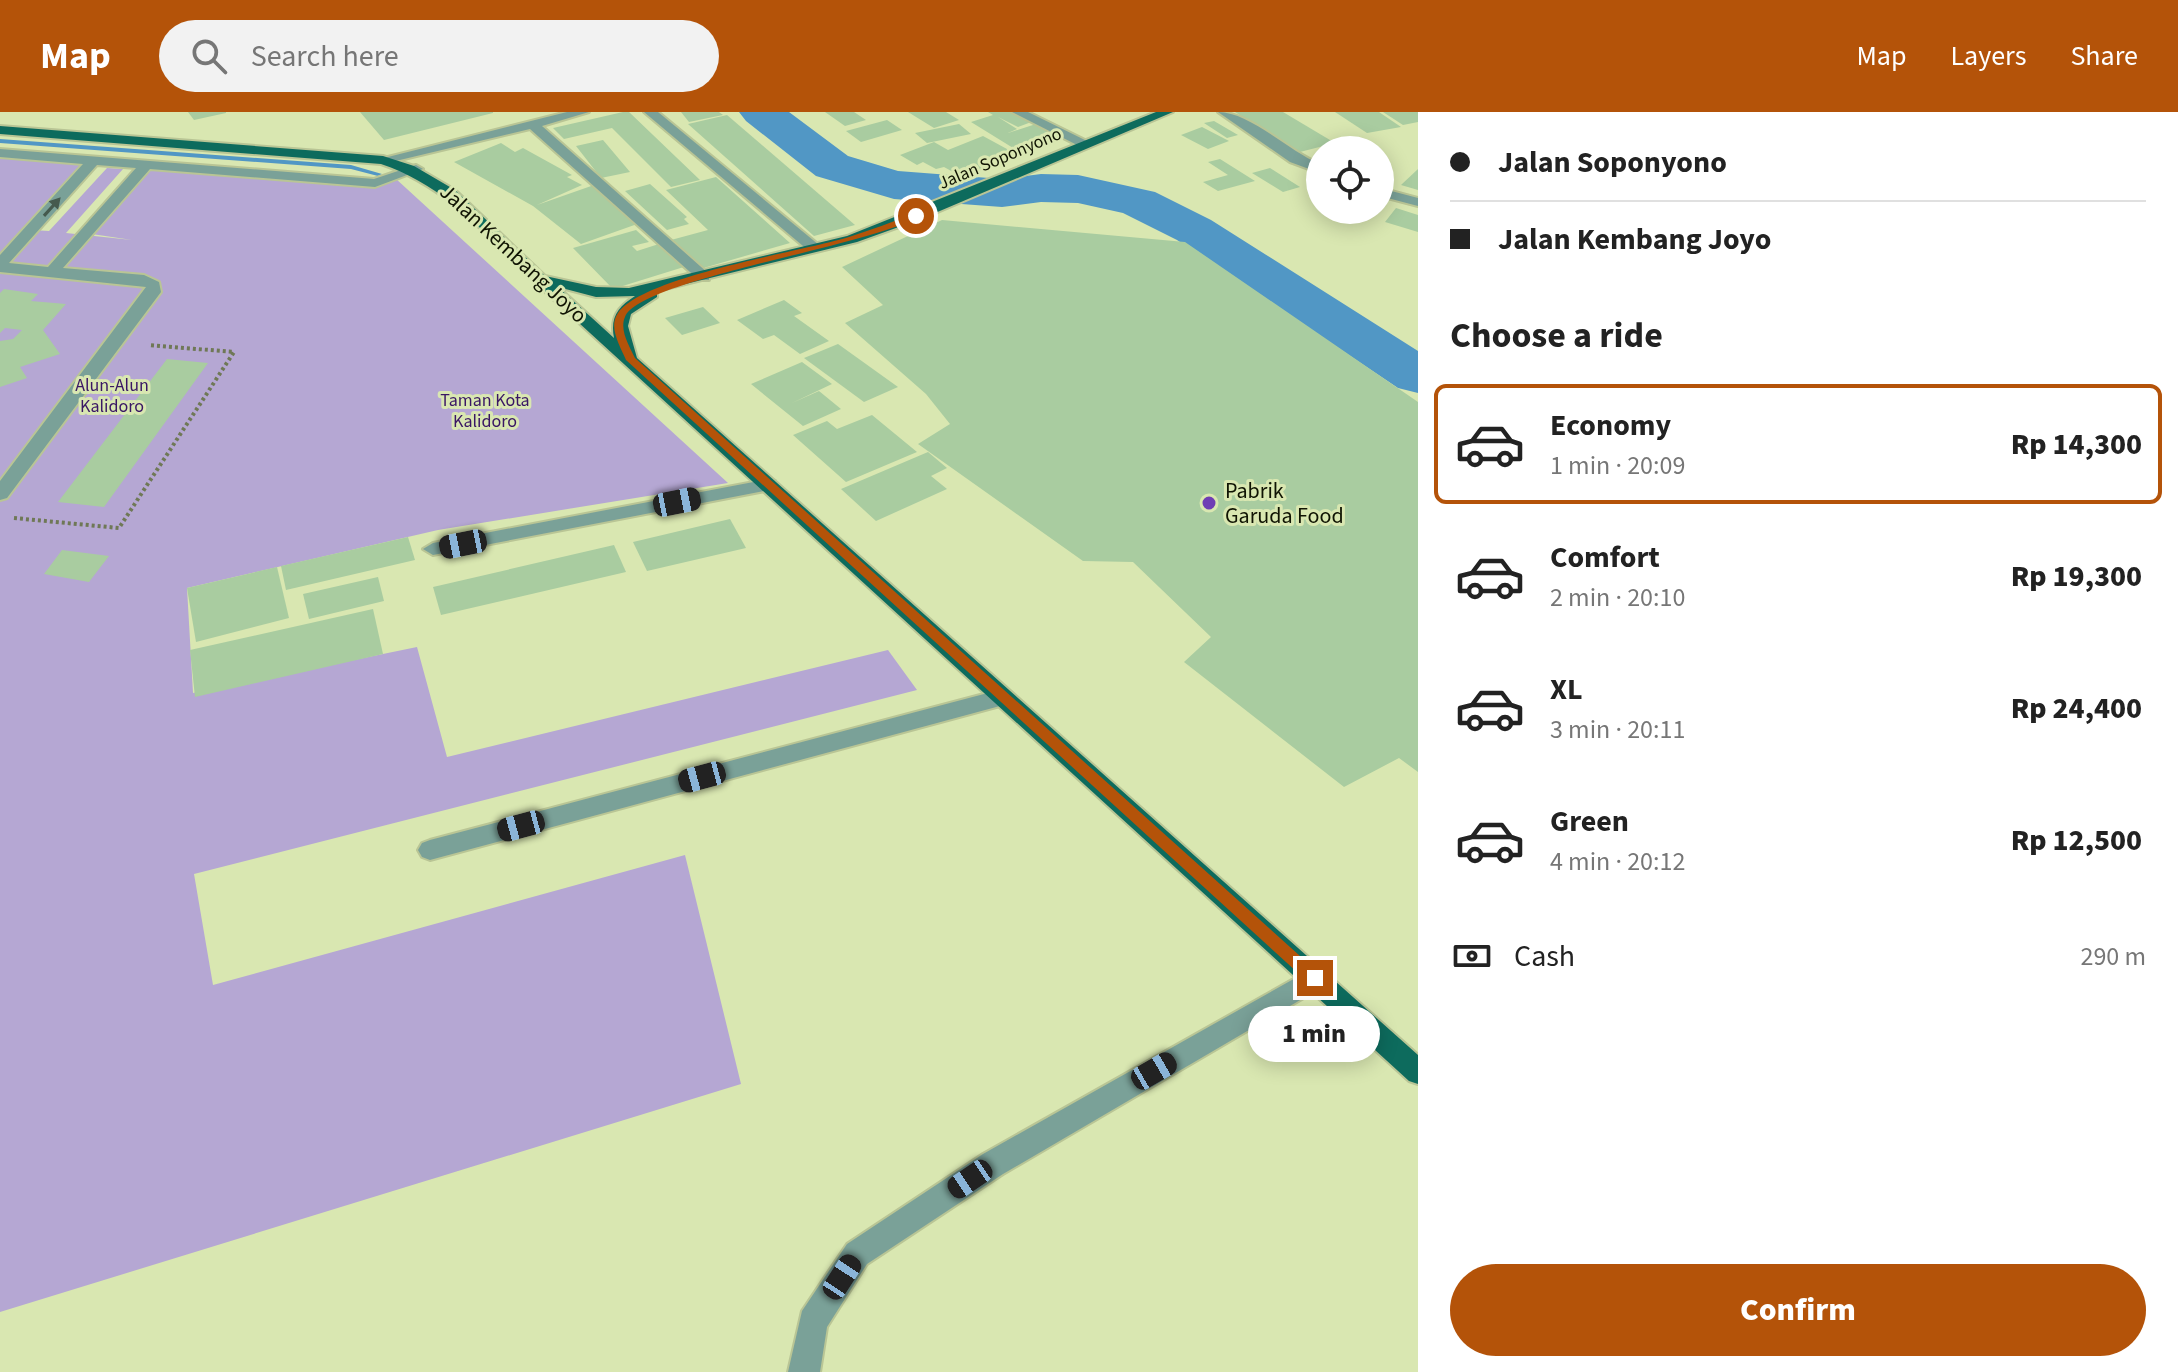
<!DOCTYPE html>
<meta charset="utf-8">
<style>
:root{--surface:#fff;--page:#f2f2f2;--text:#222;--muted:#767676;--line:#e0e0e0;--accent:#b45309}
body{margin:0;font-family:"Source Sans 3",sans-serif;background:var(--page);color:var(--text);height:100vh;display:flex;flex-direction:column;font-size:30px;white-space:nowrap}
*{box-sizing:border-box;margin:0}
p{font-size:26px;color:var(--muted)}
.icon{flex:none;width:44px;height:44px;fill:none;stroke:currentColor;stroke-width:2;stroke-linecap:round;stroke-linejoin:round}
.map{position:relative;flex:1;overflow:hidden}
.panel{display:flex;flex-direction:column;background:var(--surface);width:760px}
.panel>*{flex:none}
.top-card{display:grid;align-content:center;height:176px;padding:0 32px;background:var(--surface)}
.tools{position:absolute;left:1306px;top:24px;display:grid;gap:16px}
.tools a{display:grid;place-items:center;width:88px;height:88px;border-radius:50%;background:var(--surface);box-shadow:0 4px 20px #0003;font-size:40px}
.end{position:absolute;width:36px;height:36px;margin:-18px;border:10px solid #b45309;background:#fff;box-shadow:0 0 0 4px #fff}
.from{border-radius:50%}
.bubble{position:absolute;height:56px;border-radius:28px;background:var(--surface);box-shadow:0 4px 20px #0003;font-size:26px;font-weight:800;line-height:56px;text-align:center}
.car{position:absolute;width:24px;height:48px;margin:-24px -12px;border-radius:10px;box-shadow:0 0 6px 2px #0007;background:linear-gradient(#222 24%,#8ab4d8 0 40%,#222 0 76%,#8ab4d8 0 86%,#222 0)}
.top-card b{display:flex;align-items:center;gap:28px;height:76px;font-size:30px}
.top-card b+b{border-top:2px solid var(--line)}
.top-card i{width:20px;height:20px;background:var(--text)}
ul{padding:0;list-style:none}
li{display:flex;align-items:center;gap:24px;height:120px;margin:0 16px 12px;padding:0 16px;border:4px solid transparent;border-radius:12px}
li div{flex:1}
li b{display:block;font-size:30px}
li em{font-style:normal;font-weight:800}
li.on{border-color:var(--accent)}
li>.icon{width:72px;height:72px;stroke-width:1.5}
h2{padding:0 32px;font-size:36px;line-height:96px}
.pay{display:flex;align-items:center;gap:20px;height:88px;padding:0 32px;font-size:30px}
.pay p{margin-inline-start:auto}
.cta{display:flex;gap:16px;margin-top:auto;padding:16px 32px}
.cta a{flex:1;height:92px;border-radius:48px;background:var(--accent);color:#fff;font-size:32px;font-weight:800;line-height:92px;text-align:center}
header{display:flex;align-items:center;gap:48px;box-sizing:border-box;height:112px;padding:0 40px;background:var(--accent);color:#fff}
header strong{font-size:38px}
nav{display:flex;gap:44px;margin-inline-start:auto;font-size:28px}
.search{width:560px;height:72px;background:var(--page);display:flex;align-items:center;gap:20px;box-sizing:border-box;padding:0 28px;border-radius:44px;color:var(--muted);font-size:30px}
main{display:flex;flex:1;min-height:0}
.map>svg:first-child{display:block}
</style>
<header>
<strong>Map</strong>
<div class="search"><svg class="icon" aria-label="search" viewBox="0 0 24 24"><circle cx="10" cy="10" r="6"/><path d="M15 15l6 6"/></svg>Search here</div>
<nav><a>Map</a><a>Layers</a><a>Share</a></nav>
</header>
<main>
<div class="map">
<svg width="1418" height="1260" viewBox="0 0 1418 1260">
<rect width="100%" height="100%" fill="#d9e7b1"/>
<polygon fill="#b5a7d3" points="0,41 93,49 32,118 49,119 107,56 123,57 66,121 132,128 85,121 146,53 375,71 395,66 728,371 438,418 187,476 193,581 417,535 447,645 888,538 917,578 194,762 213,873 685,743 741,972 0,1200"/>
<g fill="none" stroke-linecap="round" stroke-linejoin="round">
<polygon fill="#5197c5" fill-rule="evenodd" points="0,27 351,53 382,62 378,64 351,57 0,31"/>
<polygon fill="#5197c5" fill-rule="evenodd" points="739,0 789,0 848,44 898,59 1002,67 1041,62 1078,63 1155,80 1211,108 1418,239 1418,281 1398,276 1177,128 1123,101 1078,91 1041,90 1002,95 894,87 816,64 746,9"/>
</g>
<g fill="#a9cca0">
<polygon points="188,0 226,0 226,1 194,8"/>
<polygon points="360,0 493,0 493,1 384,28"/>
<polygon points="623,0 629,0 700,68 671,75 612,16 564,27 553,16"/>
<polygon points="681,0 719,0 723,3 689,10"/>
<polygon points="825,0 854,0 866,8 845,14"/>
<polygon points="908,0 946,0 959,8 934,16"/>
<polygon points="988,0 1016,0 1034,9 1018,15 998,5 1017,17 1008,21 1039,11 1062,24 1018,39 971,10 993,3"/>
<polygon points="1235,0 1283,0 1335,31 1296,41"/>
<polygon points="1335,0 1379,0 1401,15 1367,21"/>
<polygon points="1383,0 1418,0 1418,10 1403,13"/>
<polygon points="727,3 855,113 814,124 688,12"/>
<polygon points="887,8 902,18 861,30 846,19"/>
<polygon points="1214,9 1238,23 1227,26 1204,11"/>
<polygon points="959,12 971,22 927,31 915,21"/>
<polygon points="1202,15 1229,29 1208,37 1181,23"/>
<polygon points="983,24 1020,44 964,66 944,55 936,57 923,50 917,53 900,43 934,30 948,38"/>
<polygon points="603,28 630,60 601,66 576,34"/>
<polygon points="501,31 515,40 523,36 572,63 567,65 582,73 537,93 594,73 640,111 581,132 533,94 454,50"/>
<polygon points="1220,47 1255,69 1218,79 1203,70 1228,63 1208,50"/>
<polygon points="1270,56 1300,75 1283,80 1252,61"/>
<polygon points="1418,57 1418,78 1401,73"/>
<polygon points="716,65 790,131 700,157 671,128 708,118 666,78"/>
<polygon points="650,72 687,105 684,107 689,112 667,118 625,79"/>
<polygon points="1396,96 1418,103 1418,120 1385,110"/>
<polygon points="942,108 1185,130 1418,290 1418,660 1399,646 1344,675 1184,550 1211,525 1133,450 1083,449 918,332 950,312 926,282 845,211 883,193 842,155"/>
<polygon points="636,118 649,130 632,134 637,139 662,131 687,154 613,177 573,136"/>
<polygon points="4,177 38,182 31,189 66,192 43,218 60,242 20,255 27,266 0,275 0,229 13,227 22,218 5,216 0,221 0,181"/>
<polygon points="784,188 802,201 794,204 829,229 800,242 774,223 763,227 737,208"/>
<polygon points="703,195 720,211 682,223 665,206"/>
<polygon points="838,232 898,275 864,290 804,246"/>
<polygon points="167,247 208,251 104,395 58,390"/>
<polygon points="802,250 832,272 792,291 819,279 841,297 803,314 751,272"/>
<polygon points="872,303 917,340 846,370 793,323 827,309 837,317"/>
<polygon points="928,340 947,356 931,364 947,377 876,409 841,377"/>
<polygon points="730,407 746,436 647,459 633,430"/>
<polygon points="408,425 415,448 286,478 281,454"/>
<polygon points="614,433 626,460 441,503 433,475"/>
<polygon points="62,438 109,444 89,470 44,462"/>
<polygon points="277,455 289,506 196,530 187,476"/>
<polygon points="378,465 384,489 309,507 303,482"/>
<polygon points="373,497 383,542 195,585 190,538"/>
</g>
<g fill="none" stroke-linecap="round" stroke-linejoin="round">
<g stroke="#b9c595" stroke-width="4">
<g id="service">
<polygon points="567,0 589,0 542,14 709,162 709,168 699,168 530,17 383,52 376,48"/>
<polygon points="644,0 658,0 819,133 819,139 809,139"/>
<path d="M0 37 374 67 416 53 423 57 375 75 150 57 63 156 144 163 159 170 161 180 7 386 0 388V369L146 175 0 160V143L83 52 0 45ZM97 53 136 56 48 155 9 151Z"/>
<polygon points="769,367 775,369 775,377 433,443 423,437 433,431"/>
<polygon points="1003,577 1014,585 1011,591 430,748 422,745 418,738 422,731 430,728"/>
<polygon points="1315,855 1324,858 1328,866 1324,874 1003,1062 867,1152 827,1215 820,1260 788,1260 802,1199 847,1132 983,1042"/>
</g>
</g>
<g stroke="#b9c595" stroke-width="4">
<g id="minor">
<polygon points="1012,0 1028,0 1093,32 1081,35"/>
<path d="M1218 0C1250 0 1288 39 1320 52V61L1290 50Z"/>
<polygon points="1380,76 1418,86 1418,94 1380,84"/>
</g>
</g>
<g stroke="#b9c595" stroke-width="4">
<path id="primary" d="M1156 0H1173L921 107 857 130 657 179V185L631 202 628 214 637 246 1418 943V972L1409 969 532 168C485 121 446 74 381 52L0 22V14L383 44 414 54 455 78 545 164 596 175 629 176 847 124ZM558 175 596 185 635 184C618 195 610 205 614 226Z"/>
</g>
<polyline stroke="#6f7856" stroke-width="4" stroke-dasharray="3 3" stroke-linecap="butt" points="14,406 119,416 234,240 148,233"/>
<use href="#service" fill="#7aa198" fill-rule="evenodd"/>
<use href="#minor" fill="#7aa198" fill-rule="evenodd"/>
<use href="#primary" fill="#0d6b5d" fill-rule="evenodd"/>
</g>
<defs><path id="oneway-solid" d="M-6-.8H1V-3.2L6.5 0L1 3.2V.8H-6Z" transform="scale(2)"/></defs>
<use fill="#455a4e" href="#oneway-solid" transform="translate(52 95) rotate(-48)"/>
<path fill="#b45309" d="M913 102 920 104C872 134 640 167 625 205 619 218 630 235 635 246L1320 862V871H1309L626 248C620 234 608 215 618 201 644 164 800 140 849 125 871 118 892 110 913 102Z"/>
<circle fill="#6f3db4" stroke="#d9e7b1" stroke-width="3" cx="1209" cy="391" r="8"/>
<g text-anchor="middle" stroke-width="6" stroke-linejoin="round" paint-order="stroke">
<g font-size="18" fill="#101403" stroke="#d9e7b1">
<text transform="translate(1000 46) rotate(-23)" y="6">Jalan Soponyono</text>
</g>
<g font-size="18" fill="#391664" stroke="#d9e7b1">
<text x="112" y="279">Alun-Alun<tspan x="112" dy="21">Kalidoro</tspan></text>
<text x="485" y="294">Taman Kota<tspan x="485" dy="21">Kalidoro</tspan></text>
</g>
<g font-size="22" fill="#101403" stroke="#d9e7b1">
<text transform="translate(514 141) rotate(43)" y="8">Jalan Kembang Joyo</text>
</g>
<g font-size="22" fill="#101403" stroke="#d9e7b1" text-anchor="start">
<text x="1225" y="386">Pabrik<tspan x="1225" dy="25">Garuda Food</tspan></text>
</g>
</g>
</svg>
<div class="tools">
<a><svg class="icon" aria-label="locate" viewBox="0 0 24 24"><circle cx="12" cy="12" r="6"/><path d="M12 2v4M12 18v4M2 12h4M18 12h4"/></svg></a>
</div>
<i class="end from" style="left:916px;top:104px"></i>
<i class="end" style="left:1315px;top:866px"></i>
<div class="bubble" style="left:1248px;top:894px;width:132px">1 min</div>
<i class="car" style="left:677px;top:390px;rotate:79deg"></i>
<i class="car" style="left:463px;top:432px;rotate:259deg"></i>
<i class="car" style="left:702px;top:665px;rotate:255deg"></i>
<i class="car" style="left:521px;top:714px;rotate:255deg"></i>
<i class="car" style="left:1154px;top:959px;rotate:60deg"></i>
<i class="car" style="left:970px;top:1067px;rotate:236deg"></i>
<i class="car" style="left:842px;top:1165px;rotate:33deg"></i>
</div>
<section class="panel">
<div class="top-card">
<b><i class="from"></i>Jalan Soponyono</b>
<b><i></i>Jalan Kembang Joyo</b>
</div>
<h2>Choose a ride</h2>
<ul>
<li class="on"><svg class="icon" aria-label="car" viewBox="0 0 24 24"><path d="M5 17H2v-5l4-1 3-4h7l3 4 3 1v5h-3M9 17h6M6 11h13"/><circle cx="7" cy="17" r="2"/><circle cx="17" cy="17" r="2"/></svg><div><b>Economy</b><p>1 min · 20:09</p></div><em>Rp 14,300</em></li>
<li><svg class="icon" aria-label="car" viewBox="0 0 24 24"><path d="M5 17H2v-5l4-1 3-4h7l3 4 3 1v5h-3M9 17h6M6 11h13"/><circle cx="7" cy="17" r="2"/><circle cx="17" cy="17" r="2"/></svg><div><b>Comfort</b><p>2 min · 20:10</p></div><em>Rp 19,300</em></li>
<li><svg class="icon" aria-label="car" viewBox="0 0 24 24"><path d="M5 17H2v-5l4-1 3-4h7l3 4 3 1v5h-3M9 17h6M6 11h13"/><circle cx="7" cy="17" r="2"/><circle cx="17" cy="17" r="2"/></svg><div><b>XL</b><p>3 min · 20:11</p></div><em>Rp 24,400</em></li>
<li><svg class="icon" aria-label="car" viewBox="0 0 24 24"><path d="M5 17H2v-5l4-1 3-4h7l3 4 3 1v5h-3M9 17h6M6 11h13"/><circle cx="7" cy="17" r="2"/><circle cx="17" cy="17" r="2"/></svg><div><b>Green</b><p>4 min · 20:12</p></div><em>Rp 12,500</em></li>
</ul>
<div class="pay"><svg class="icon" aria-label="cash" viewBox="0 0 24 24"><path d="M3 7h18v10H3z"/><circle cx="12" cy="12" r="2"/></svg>Cash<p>290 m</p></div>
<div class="cta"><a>Confirm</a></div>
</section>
</main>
